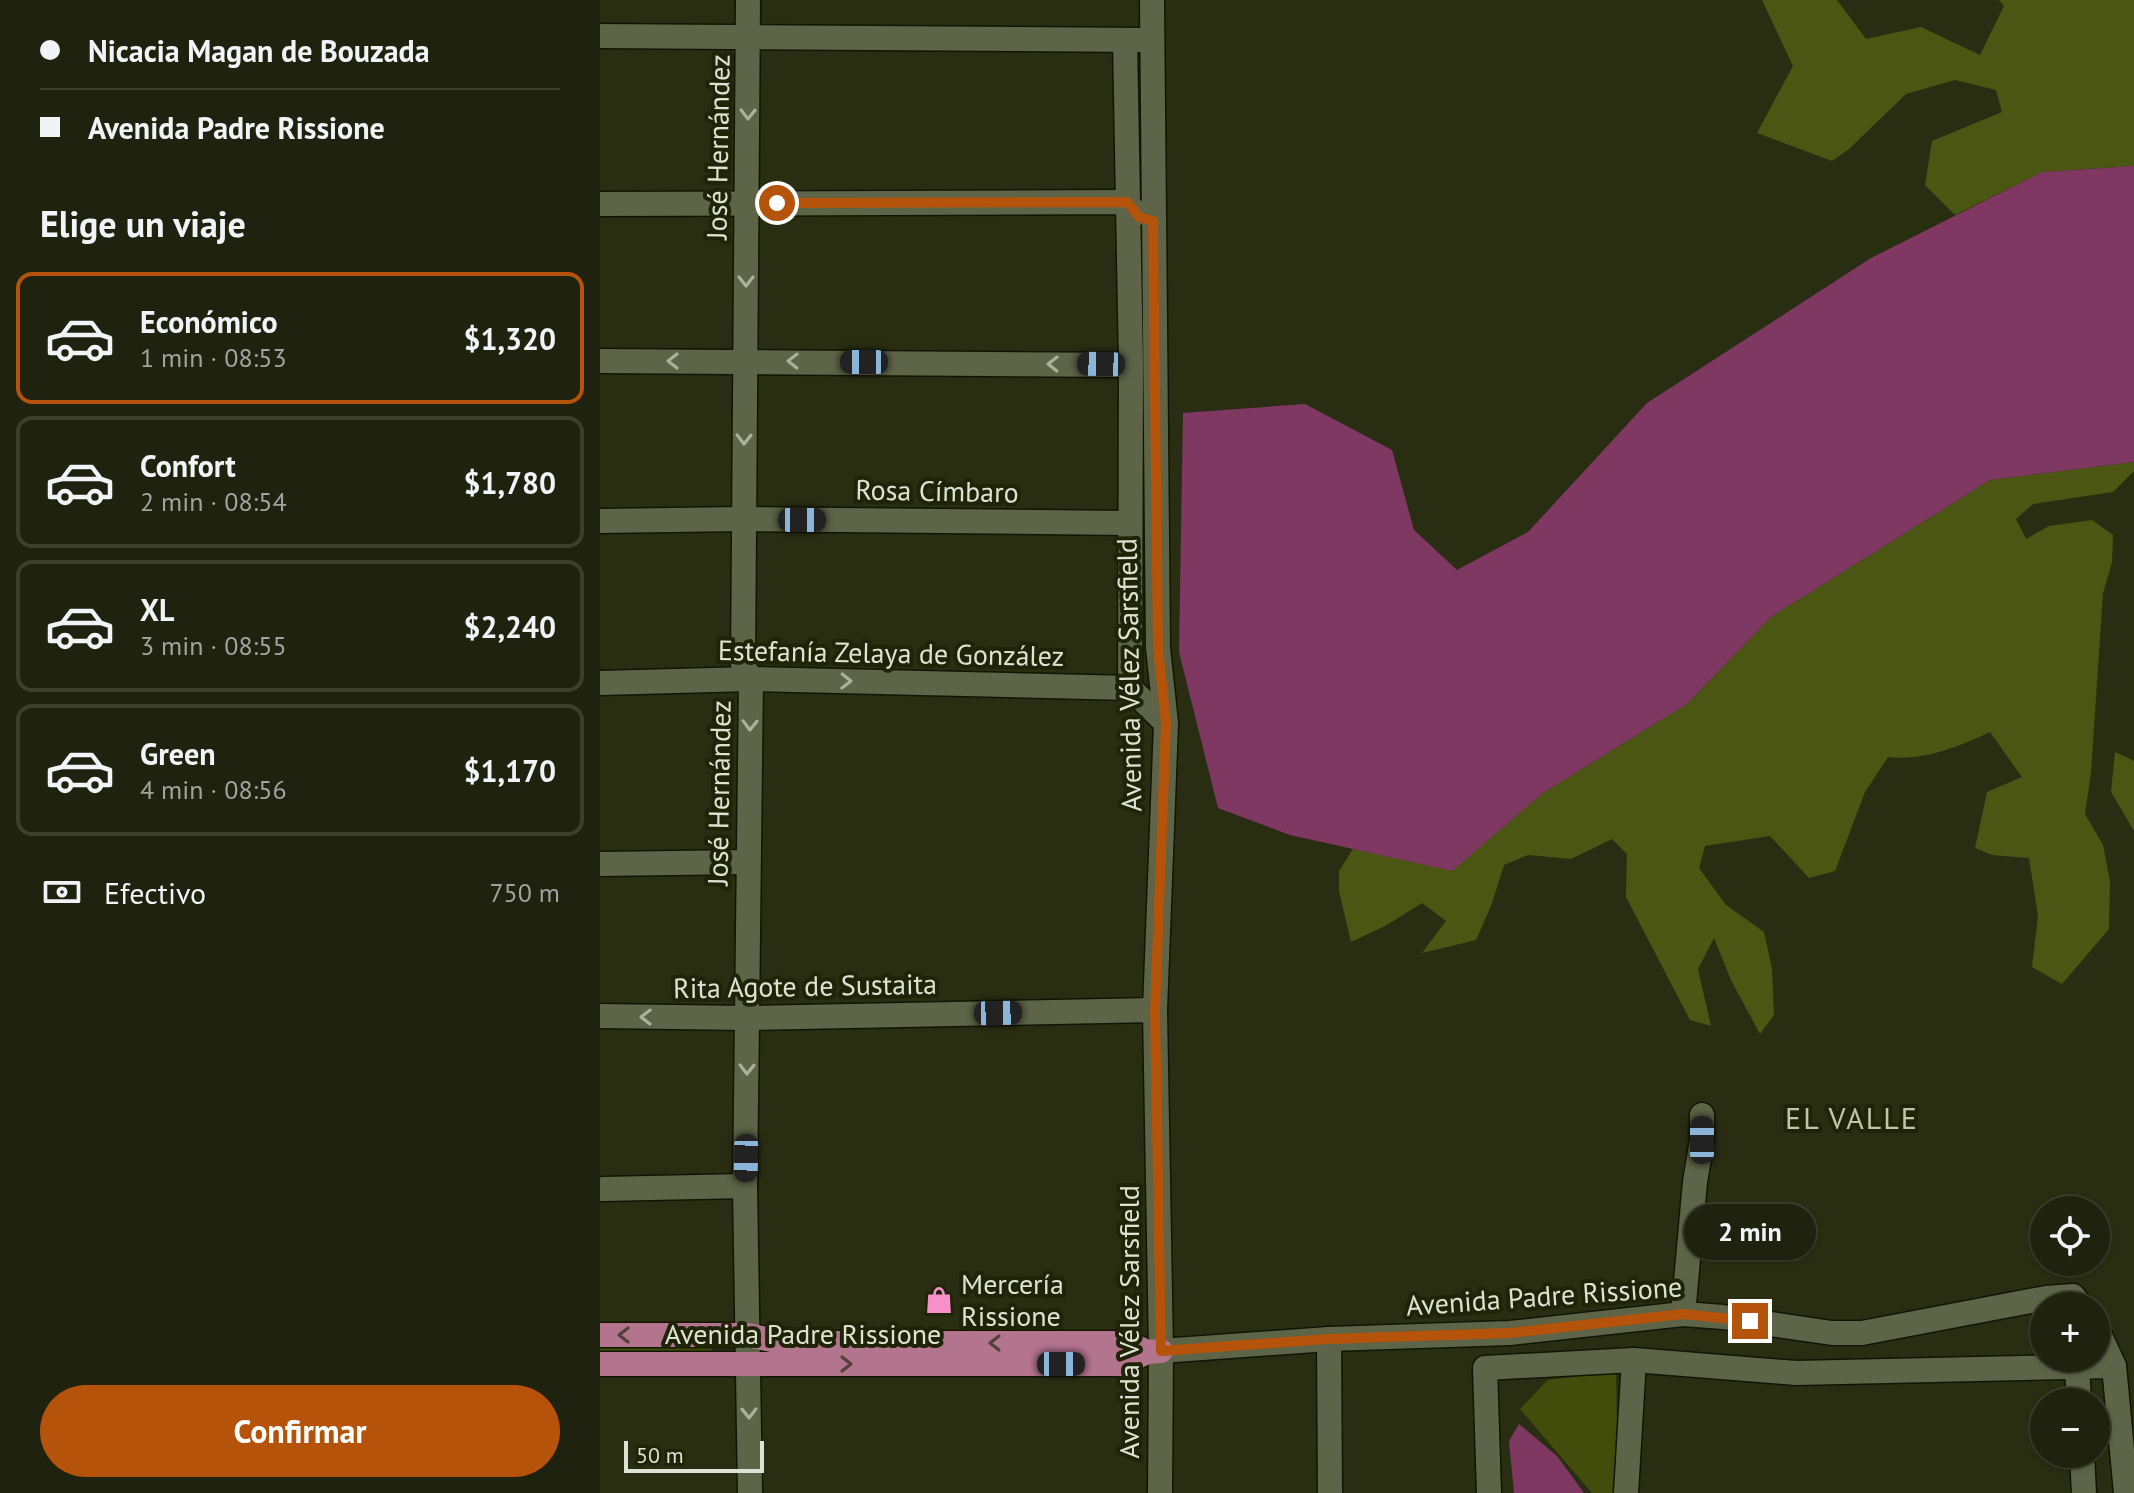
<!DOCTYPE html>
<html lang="es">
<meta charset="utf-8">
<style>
:root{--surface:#1f220e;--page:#2c2f1c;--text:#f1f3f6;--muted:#a1a49e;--line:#3c3f2e;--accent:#b45309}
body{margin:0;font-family:"PT Sans",sans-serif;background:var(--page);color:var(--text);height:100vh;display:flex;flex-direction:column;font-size:30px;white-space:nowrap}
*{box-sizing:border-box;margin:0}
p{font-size:26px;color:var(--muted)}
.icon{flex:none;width:44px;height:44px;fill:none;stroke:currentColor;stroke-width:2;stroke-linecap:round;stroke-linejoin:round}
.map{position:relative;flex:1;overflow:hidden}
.panel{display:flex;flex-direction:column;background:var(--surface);width:600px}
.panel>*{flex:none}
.guide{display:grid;align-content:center;height:176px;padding:0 40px;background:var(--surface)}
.tools{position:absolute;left:1430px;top:1196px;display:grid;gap:16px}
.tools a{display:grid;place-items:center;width:80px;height:80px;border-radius:50%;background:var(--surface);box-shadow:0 2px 6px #0004,0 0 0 2px var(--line);font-size:40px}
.scale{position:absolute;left:24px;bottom:20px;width:140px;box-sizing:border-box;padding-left:8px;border:4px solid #dee2d2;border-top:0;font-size:22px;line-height:28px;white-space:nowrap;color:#dee2d2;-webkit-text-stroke:6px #1f2409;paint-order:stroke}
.end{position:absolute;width:36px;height:36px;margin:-18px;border:10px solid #b45309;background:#fff;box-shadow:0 0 0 4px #fff}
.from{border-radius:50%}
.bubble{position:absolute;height:56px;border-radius:28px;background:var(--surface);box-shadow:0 2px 6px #0004,0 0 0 2px var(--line);font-size:26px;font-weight:800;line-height:56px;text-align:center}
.car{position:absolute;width:24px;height:48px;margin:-24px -12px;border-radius:10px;box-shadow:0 0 6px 2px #0007;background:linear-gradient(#222 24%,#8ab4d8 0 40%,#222 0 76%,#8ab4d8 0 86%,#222 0)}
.guide b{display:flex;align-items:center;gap:28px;height:76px;font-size:30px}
.guide b+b{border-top:2px solid var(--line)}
.guide i{width:20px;height:20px;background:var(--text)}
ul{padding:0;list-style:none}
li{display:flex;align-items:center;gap:24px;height:132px;margin:0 16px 12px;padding:0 24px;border:4px solid var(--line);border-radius:16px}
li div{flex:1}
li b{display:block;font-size:30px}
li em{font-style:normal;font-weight:800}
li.active{border-color:var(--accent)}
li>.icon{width:72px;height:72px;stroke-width:1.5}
h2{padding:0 40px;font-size:36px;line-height:96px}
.pay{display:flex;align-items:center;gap:20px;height:88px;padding:0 40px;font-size:30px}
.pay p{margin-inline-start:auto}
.action{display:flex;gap:16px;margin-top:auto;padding:16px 40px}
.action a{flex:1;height:92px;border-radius:48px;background:var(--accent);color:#fff;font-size:32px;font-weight:800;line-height:92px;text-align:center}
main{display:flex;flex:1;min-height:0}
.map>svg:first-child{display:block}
</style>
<main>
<section class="panel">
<div class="guide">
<b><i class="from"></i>Nicacia Magan de Bouzada</b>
<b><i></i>Avenida Padre Rissione</b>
</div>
<h2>Elige un viaje</h2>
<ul>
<li class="active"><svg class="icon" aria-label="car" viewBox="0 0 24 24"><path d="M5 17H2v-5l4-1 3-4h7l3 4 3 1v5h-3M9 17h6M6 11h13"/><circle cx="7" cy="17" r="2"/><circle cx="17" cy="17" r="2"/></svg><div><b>Económico</b><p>1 min · 08:53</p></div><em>$1,320</em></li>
<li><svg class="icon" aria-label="car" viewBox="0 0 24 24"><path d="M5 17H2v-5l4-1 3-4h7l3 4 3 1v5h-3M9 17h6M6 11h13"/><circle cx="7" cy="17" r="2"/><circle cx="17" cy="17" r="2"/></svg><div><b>Confort</b><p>2 min · 08:54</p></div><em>$1,780</em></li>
<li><svg class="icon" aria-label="car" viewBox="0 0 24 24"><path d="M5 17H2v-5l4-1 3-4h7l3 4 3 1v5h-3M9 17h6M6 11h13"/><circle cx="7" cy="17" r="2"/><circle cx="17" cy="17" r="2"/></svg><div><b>XL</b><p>3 min · 08:55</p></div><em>$2,240</em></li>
<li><svg class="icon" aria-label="car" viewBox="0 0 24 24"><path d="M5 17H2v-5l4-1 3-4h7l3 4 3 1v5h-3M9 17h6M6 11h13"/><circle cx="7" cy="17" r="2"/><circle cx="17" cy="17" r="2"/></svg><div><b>Green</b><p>4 min · 08:56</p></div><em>$1,170</em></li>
</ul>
<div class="pay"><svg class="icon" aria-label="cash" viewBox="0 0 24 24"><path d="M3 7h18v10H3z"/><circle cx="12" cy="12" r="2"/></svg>Efectivo<p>750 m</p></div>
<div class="action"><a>Confirmar</a></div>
</section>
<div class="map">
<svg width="1534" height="1493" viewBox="0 0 1534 1493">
<rect width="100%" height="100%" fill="#292e13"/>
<g fill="#434d0b">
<polygon points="0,1343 112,1345 111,1354 0,1355"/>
<polygon points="1016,1371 1018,1493 992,1493 920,1409 948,1380"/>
</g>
<g fill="#4b5612">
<polygon points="1162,0 1237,0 1266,39 1321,27 1380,55 1404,6 1399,0 1534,0 1534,166 1442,172 1355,215 1325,185 1332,141 1402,112 1396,90 1355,80 1306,94 1249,149 1232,161 1157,133 1193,66"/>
<path d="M1534 462V471L1513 492 1433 504 1416 519 1426 539 1449 526 1492 520 1513 535 1512 562 1503 593 1491 772 1485 814 1503 845 1510 881 1509 929 1462 984 1432 967 1438 916 1429 858 1392 855 1375 848 1387 792 1422 777 1390 732C1358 747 1324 761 1288 757L1265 792 1235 871 1209 878 1170 836 1105 846 1099 868 1126 905 1164 932 1172 969 1174 1015 1160 1034 1131 980 1114 938 1098 969 1111 1026 1090 1020 1026 897 1027 854 1012 839 971 859 928 855 904 865 891 906 876 940 822 953 846 921 822 903 787 925 751 942 739 891V871L753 849 852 870 943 793 1087 704 1171 617 1390 480Z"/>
<polygon points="1515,752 1534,761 1534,831 1511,792"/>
</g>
<g fill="#7f3862">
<polygon points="1534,166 1534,462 1390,480 1171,617 1087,704 943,793 852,871 690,835 618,808 579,652 583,413 705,404 792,450 814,530 857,570 928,532 1047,403 1271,258 1442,172"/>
<polygon points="919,1424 957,1456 984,1493 914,1493 909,1441"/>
</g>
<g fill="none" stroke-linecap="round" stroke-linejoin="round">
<g stroke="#121600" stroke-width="27">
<g id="minor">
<polyline points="148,0 143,666 151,679 145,1186 150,1493"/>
<polyline points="552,0 558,648 566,723 555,1010 561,1351 560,1493"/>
<polyline points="0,36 542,40"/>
<polyline points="525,41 531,365 530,688"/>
<polyline points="0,204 527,202 536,214"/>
<polyline points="0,361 531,365"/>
<polyline points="0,521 143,519 529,523"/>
<polyline points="0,683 151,679 530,688 566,723"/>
<polyline points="0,864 147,862"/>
<polyline points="0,1016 147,1018 555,1010"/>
<polyline points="3,1189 145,1186"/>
<polyline points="1083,1314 1095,1182 1102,1140 1102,1115"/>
<polyline points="1496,1327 1514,1366 1526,1493"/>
<polyline points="729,1339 730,1493"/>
<polyline points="561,1351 729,1339 910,1333 1083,1314 1123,1317 1232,1333 1262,1333 1446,1298 1473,1296 1481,1306"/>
<polyline points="1477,1366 1479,1402"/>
<polyline points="1482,1454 1484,1493"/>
<polyline points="889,1493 885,1368 1034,1360 1196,1373 1514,1366"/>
<polyline points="1026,1493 1034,1360"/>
</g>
</g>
<g stroke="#121600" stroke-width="27">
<g id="major">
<polyline points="0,1335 148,1335 185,1343 529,1343 547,1352"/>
<polyline points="0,1364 523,1364 547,1352 561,1351"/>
</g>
</g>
<use href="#minor" stroke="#5e6447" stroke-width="24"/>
<use href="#major" stroke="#b3748e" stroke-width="24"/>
</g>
<defs><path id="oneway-chevron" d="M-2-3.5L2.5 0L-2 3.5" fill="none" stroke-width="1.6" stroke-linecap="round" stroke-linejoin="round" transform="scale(2)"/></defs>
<g stroke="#abb09a">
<use href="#oneway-chevron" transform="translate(148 114) rotate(91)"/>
<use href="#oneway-chevron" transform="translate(146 281) rotate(90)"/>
<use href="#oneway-chevron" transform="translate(73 361) rotate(-180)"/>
<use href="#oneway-chevron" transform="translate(193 361) rotate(-179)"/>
<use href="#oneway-chevron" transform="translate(453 364) rotate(-179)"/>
<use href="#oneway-chevron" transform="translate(144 439) rotate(91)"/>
<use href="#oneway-chevron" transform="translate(246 681) rotate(1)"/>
<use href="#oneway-chevron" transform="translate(150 725) rotate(91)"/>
<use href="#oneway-chevron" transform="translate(46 1017) rotate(-179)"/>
<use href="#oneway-chevron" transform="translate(147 1069) rotate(91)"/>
<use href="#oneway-chevron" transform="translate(149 1413) rotate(89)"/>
</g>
<g stroke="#534038">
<use href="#oneway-chevron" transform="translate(24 1335) rotate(-180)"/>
<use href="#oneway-chevron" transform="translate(395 1343) rotate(-180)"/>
<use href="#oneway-chevron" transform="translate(246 1364)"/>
</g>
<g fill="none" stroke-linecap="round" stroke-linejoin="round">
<polyline stroke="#b45309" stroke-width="10" points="177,203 527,202 539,217 553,221 558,648 566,723 555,1010 561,1351 729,1339 910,1333 1083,1314 1150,1321"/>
</g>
<defs>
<g id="shop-bare" transform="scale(2.16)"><path d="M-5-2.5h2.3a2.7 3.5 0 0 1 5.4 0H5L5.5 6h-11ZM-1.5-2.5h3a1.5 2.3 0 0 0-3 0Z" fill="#f890cb" stroke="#1f2409" stroke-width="2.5" paint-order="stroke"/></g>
</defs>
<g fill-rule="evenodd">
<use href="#shop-bare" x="339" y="1300"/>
</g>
<g text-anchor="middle" stroke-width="8" stroke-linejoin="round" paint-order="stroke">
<g font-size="28" fill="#dee2d2" stroke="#1f2409">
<text transform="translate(118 147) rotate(-89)" y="10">José Hernández</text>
<text transform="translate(337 491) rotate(1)" y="10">Rosa Címbaro</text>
<text transform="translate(291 653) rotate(1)" y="10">Estefanía Zelaya de González</text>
<text transform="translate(529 675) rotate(-91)" y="10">Avenida Vélez Sarsfield</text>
<text transform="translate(119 793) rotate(-89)" y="10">José Hernández</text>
<text transform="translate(205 986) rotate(-1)" y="10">Rita Agote de Sustaita</text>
<text transform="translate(944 1296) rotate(-4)" y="10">Avenida Padre Rissione</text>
<text transform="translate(529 1322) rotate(-90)" y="10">Avenida Vélez Sarsfield</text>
<text x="203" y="1344">Avenida Padre Rissione</text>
</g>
<g font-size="28" fill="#dee2d2" stroke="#1f2409" text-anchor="start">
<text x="361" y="1294">Mercería<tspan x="361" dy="32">Rissione</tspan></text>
</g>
<g font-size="30" letter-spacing="2" fill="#bfc6a6" stroke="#1f2409">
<text x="1252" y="1129">EL VALLE</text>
</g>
</g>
</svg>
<div class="tools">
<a><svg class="icon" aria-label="locate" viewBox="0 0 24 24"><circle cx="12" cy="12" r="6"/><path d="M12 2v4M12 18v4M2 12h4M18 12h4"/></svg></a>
<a>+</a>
<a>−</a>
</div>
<div class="scale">50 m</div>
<i class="end from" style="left:177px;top:203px"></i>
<i class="end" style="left:1150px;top:1321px"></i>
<div class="bubble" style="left:1084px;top:1204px;width:132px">2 min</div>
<i class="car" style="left:264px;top:362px;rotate:270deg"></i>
<i class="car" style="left:501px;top:364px;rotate:271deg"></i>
<i class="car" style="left:202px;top:520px;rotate:90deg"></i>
<i class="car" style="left:398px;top:1013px;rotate:89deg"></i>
<i class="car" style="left:1102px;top:1140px;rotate:0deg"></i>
<i class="car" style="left:146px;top:1158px;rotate:181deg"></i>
<i class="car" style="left:461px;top:1364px;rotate:90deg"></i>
</div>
</main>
